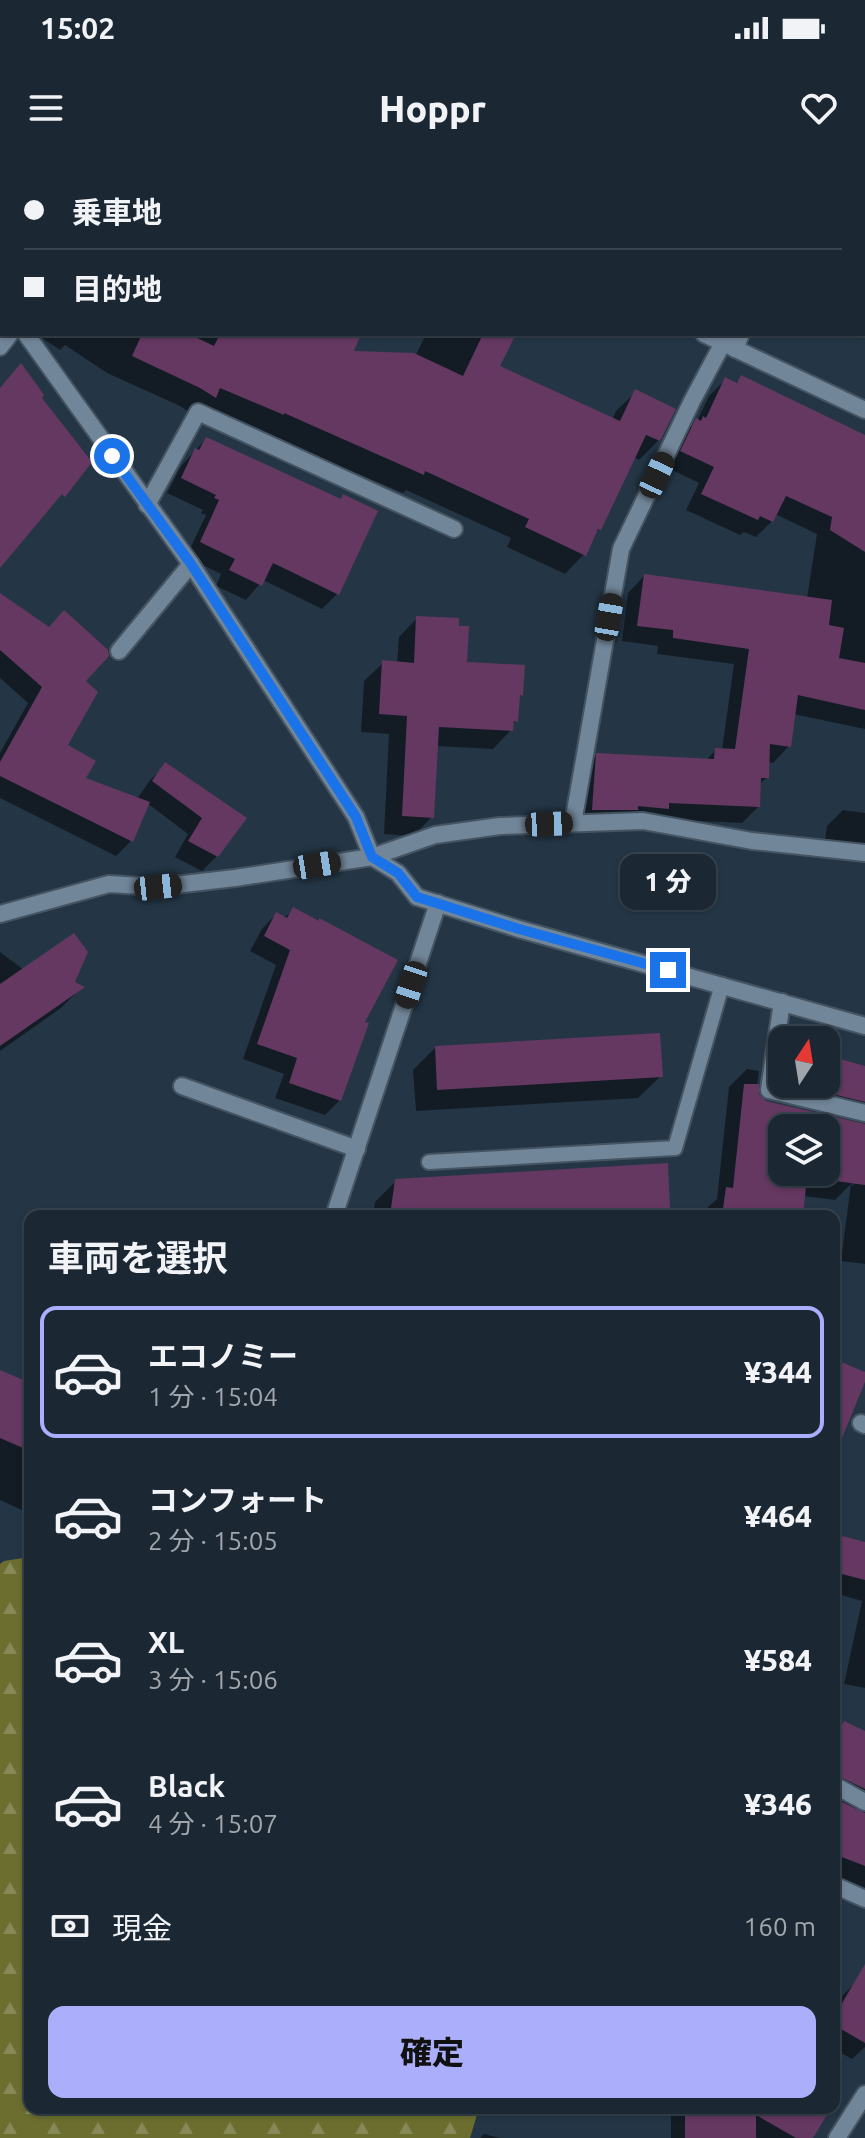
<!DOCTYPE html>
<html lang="ja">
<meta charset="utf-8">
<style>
:root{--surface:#1b2834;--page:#24303c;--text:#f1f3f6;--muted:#a0a6ac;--line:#39444f;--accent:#abaffb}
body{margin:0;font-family:Ubuntu,"Noto Sans JP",sans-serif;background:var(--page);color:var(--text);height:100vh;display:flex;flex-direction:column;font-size:30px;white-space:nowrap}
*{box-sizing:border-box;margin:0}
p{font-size:26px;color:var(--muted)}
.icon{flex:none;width:44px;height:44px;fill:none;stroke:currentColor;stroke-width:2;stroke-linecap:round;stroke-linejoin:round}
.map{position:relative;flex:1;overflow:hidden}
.drawer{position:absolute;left:24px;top:1050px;width:816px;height:904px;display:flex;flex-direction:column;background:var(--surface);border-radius:16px;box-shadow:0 2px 6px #0004,0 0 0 2px var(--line)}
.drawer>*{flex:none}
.top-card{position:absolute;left:0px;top:0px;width:866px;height:176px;box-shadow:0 2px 6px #0004,0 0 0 2px var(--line);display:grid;align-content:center;height:176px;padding:0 24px;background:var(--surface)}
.needle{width:52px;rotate:12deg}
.tools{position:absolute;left:768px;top:866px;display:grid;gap:16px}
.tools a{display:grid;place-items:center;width:72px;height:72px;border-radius:16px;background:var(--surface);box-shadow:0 2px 6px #0004,0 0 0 2px var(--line);font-size:40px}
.end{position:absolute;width:36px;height:36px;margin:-18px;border:10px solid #1a73e8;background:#fff;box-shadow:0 0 0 4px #fff}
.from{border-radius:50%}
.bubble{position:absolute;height:56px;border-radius:16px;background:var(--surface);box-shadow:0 2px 6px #0004,0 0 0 2px var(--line);font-size:26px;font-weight:800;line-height:56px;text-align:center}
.car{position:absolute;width:24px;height:48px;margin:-24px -12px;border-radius:10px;box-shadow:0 0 6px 2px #0007;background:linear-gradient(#222 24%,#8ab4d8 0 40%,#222 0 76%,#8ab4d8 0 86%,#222 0)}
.top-card b{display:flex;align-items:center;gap:28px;height:76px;font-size:30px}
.top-card b+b{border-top:2px solid var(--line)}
.top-card i{width:20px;height:20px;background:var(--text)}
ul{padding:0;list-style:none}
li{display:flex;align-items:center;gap:24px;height:132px;margin:0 16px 12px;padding:0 8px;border:4px solid transparent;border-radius:16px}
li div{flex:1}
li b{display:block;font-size:30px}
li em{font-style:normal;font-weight:800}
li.selected{border-color:var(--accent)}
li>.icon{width:72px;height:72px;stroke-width:1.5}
h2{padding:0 24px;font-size:36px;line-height:96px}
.pay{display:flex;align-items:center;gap:20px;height:88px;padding:0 24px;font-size:30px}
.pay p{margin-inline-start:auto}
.action{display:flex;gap:16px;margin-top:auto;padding:16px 24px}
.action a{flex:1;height:92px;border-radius:16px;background:var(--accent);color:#111;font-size:32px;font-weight:800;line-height:92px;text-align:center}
.status{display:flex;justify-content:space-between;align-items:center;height:56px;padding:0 40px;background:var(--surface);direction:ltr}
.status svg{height:22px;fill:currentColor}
header{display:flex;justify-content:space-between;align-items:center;height:104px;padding:0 24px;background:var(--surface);font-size:36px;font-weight:800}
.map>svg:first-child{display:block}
</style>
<div class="status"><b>15:02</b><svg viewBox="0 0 49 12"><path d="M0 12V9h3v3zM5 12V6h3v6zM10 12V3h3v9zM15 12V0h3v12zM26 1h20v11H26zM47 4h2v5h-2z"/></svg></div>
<header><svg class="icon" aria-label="menu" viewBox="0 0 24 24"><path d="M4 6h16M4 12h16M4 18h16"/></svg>Hoppr<svg class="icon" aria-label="heart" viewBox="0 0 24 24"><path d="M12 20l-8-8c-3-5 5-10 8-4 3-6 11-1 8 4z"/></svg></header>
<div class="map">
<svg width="865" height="1978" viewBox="0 0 865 1978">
<defs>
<pattern id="forest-firs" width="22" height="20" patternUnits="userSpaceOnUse" patternTransform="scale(2)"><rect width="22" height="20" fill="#6b6e2f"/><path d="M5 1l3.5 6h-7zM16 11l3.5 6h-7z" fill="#868957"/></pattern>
</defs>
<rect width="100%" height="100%" fill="#243646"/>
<polygon fill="url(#forest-firs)" points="30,1397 30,1948 479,1948 470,1978 0,1978 0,1404 4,1401"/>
<g fill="#0007" fill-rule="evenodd">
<polygon points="107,0 238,0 243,2 106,2"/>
<polygon points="464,0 798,0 797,2 468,2"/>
<polygon points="36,174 218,174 267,198 303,174 359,174 351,192 416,195 426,174 503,174 498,207 612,260 616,251 636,232 659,280 639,300 634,297 599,369 593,375 584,394 565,414 507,387 511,378 406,330 403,333 203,248 195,256 180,246 107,213 65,185 60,190"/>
<polygon points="741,218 865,277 865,569 793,554 789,586 773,603 767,602 767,617 759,625 758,647 742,663 656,659 577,665 581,611 597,595 705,601 716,590 722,590 734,504 657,494 658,486 622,481 628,433 644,416 807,438 817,374 775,354 772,361 756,377 744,372 740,375 686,350 699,323 666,307 680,277 697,261 709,236 725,220 735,224"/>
<polygon points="206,279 339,341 343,337 376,352 337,434 322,449 263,420 246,440 216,426 221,414 186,397 206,355 201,353 203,350 167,333 181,306"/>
<polygon points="0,435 83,522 65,586 83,619 137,639 150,620 166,605 244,659 217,696 202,711 175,697 188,674 147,643 131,681 116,696 0,638 0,593 28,543 0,518"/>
<polygon points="417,458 465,504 521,535 517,538 516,561 512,565 511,570 493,589 436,586 432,657 413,676 384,674 389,574 361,572 364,521 383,503 397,504 399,477"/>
<polygon points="843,650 865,653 865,695 823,694 827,666"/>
<polygon points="293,750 340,940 325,955 275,938 284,914 243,899 276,805 250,791 262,769 276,754 284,758"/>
<polygon points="0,792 24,810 73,823 82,827 61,848 0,891"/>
<polygon points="435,888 661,916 638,938 416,951 413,910"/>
<polygon points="826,897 865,908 865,963 766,938 775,905 782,898 782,924 826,924"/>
<path d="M747 909 759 911 756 934 765 942 860 965 852 1026 865 1013V1104L841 1101 851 1024 835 1040 803 1036 801 1056H707L708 1047 717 1039 729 927ZM782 968H826V1012H782Z"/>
<polygon points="396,1021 668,1047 660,1056 373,1056 375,1042"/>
<polygon points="834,1202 865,1214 834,1292"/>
<polygon points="0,1212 30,1225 30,1348 26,1352 0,1340"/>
<polygon points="834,1376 865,1384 865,1528 844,1524 862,1441 834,1433"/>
<polygon points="845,1563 865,1573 865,1652 860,1657 865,1656 865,1742 834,1719 834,1574"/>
<polygon points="857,1821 865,1826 865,1887 852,1899 834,1889 834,1849 842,1836"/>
<polygon points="671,1948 812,1948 811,1978 757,1978 754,1976 754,1978 671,1978"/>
<polygon points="484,1974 500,1978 480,1978"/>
</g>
<g fill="#643861" fill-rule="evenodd">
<polygon points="142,174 189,174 214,186 220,174 361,174 354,191 414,193 463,216 483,174 516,174 500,206 620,261 635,229 676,249 660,281 646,275 601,370 598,369 586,396 525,367 529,359 425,311 424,315 284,253 284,255 220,228 216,238 200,228 132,196"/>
<polygon points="21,203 44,235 42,238 92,302 65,337 62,334 0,408 0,228"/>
<polygon points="741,215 865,275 865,392 830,370 832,357 786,336 773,362 760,356 758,360 701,334 714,307 680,291 696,258 701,261 703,256 706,258 725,217 737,223"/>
<polygon points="206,277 341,339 343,334 378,351 339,435 273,403 262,426 229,410 235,399 200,382 219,340 214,338 216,335 181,318 195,288 199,290"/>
<polygon points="644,414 832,440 829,465 844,468 839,498 865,503 865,550 798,535 791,587 770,584 769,618 761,618 760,647 669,643 669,649 638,646 638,650 592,650 596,593 714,599 715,588 735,589 749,489 673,478 673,470 637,466"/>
<polygon points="0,433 49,467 64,450 108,490 109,496 86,521 98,532 68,585 96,601 86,618 150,642 133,682 0,616 0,602 42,527 0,490"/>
<polygon points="416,456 459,458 459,466 469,466 467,502 525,505 523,536 520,535 518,562 514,561 513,571 439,567 434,658 402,656 407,556 379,554 382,500 414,503"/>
<polygon points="165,602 247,658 218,697 188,681 202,658 152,621"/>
<polygon points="293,747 319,761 319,758 398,800 365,862 369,863 341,941 289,923 297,898 257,884 290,790 264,776 276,752 287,758"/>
<polygon points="74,773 88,792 75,822 85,827 0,886 0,824"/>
<polygon points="660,873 663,917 437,930 435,886"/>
<polygon points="826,895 865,906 865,942 791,924 826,924"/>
<path d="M744 924H759V934L766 941 865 964V1025L807 1017 803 1056H722L726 1027 733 1028ZM782 968H826V1012H782Z"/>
<polygon points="668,1003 670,1048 536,1056 390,1056 395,1019"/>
<polygon points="834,1199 865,1212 865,1222 835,1295"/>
<polygon points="0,1210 30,1223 30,1291 0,1278"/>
<polygon points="834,1374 865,1382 865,1420 834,1412"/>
<polygon points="844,1561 865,1571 865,1629 834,1614 834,1581"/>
<polygon points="834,1638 865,1653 865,1706 834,1694"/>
<polygon points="865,1804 865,1883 834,1865 834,1857"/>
<polygon points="685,1948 831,1948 813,1978 796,1978 756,1955 756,1978 685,1978"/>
</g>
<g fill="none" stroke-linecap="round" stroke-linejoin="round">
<g stroke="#455462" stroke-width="18">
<polyline id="service" points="429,1002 675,988 722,825"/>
</g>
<g stroke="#455462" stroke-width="20">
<g id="minor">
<polyline points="333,0 337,2"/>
<polyline points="92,2 93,0"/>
<polyline points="377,2 378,0"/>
<polyline points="821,2 822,0"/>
<polyline points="0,142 2,144"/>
<polyline points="26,174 191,404 356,657 372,697 398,713 417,737"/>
<polyline points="704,174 865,250"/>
<polyline points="0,187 10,174"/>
<polyline points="735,189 741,174"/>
<polyline points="147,345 198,252 454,369"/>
<polyline points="119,491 191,404"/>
<polyline points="573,663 621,389 692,241 723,183"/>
<polyline points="0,754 109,724 158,727 235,718 372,697 435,675 500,666 643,661 752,681 865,693"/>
<polyline points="782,842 769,930 865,953"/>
<polyline points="182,926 357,989"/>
<polyline points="334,1056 438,743"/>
<polyline points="861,1263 865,1265"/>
<polyline points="834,1625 865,1642"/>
<polyline points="834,1725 865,1739"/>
<polyline points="837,1978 865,1934"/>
</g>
</g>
<g stroke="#455462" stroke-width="20">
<polyline id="tertiary" points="417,737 519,769 865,866"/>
</g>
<use href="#service" stroke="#728699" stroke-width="14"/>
<use href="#minor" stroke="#728699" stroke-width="16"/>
<use href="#tertiary" stroke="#728699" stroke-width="16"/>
</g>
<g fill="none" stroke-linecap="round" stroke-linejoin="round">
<polyline stroke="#1a73e8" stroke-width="10" points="112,296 191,404 356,657 372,697 398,713 417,737 519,769 668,810"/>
</g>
</svg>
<div class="tools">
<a><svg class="needle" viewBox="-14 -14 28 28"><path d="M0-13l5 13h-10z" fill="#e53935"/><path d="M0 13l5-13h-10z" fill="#a0a6ac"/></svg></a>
<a><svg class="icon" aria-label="layers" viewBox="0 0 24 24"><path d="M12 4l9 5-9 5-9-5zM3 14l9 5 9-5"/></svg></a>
</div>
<i class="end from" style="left:112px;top:296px"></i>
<i class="end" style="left:668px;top:810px"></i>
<div class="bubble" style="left:620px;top:694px;width:96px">1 分</div>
<i class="car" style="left:657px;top:315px;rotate:25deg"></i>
<i class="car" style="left:609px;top:457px;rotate:10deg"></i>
<i class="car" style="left:549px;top:664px;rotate:88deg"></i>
<i class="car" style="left:317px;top:705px;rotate:81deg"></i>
<i class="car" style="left:158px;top:727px;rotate:84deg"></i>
<i class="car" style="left:411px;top:825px;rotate:198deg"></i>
<div class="top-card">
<b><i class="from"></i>乗車地</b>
<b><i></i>目的地</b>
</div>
<section class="drawer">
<h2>車両を選択</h2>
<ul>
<li class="selected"><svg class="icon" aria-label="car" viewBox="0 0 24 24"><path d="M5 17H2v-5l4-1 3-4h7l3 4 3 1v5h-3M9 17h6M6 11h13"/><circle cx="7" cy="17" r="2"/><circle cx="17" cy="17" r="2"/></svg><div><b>エコノミー</b><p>1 分 · 15:04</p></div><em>¥344</em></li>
<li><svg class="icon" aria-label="car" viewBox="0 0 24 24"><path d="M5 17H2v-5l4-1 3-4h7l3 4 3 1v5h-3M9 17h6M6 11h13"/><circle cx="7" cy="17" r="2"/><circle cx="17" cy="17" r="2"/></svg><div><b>コンフォート</b><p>2 分 · 15:05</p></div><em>¥464</em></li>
<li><svg class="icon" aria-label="car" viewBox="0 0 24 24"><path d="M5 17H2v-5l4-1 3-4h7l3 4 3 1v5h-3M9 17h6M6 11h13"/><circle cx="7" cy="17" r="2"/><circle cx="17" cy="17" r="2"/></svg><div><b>XL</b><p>3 分 · 15:06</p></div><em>¥584</em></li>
<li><svg class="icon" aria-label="car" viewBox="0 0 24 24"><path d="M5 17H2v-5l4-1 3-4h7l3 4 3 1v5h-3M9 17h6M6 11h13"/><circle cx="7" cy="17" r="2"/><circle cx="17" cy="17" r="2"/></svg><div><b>Black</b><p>4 分 · 15:07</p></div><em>¥346</em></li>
</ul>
<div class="pay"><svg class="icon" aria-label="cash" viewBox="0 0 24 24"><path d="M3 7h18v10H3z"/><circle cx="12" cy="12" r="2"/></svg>現金<p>160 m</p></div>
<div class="action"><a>確定</a></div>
</section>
</div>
